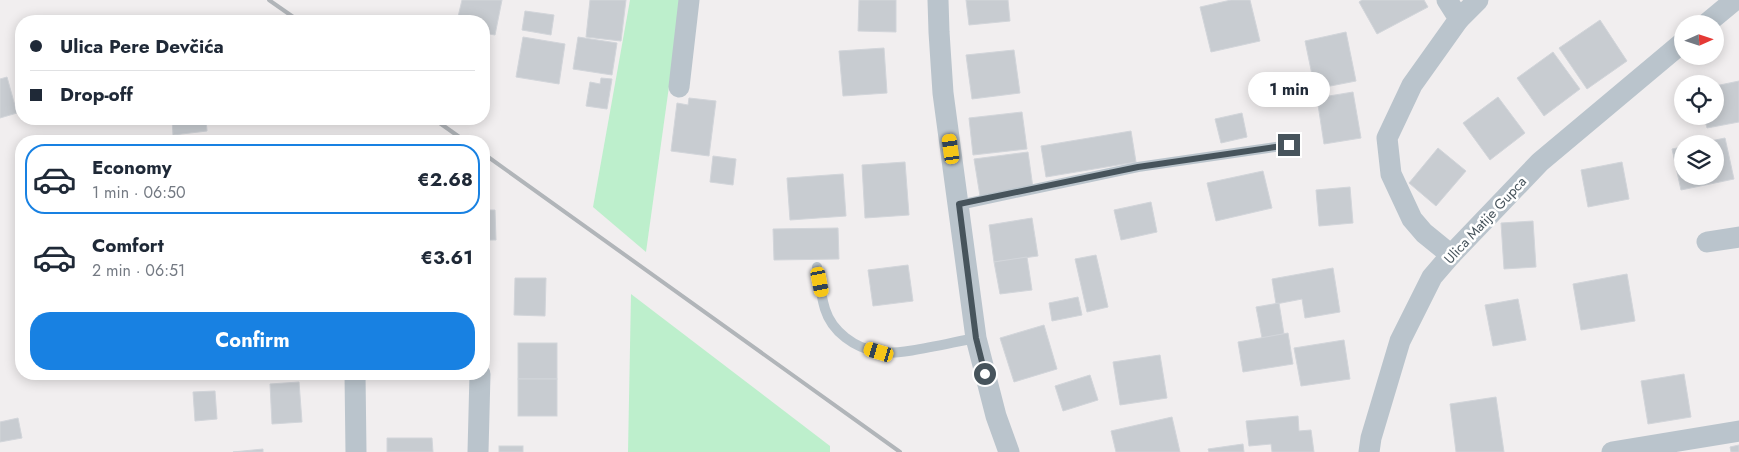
<!DOCTYPE html>
<meta charset="utf-8">
<style>
:root{--surface:#fff;--page:#f2f2f3;--text:#1f2937;--muted:#747a83;--line:#e0e1e3;--accent:#1881e2}
body{margin:0;font-family:Jost,sans-serif;background:var(--page);color:var(--text);height:100vh;display:flex;flex-direction:column;font-size:19px;white-space:nowrap}
*{box-sizing:border-box;margin:0}
p{font-size:16px;color:var(--muted)}
.icon{flex:none;width:28px;height:28px;fill:none;stroke:currentColor;stroke-width:2;stroke-linecap:round;stroke-linejoin:round}
.map{position:relative;flex:1;overflow:hidden}
.drawer{position:absolute;left:15px;top:135px;width:475px;height:245px;display:flex;flex-direction:column;background:var(--surface);border-radius:20px;box-shadow:0 2px 12px #0003}
.drawer>*{flex:none}
.guide{position:absolute;left:15px;top:15px;width:475px;height:110px;border-radius:20px;box-shadow:0 2px 12px #0003;display:grid;align-content:center;height:110px;padding:0 15px;background:var(--surface)}
.needle{width:32px;rotate:87deg}
.buttons{position:absolute;left:1674px;top:15px;display:grid;gap:10px}
.buttons a{display:grid;place-items:center;width:50px;height:50px;border-radius:50%;background:var(--surface);box-shadow:0 2px 12px #0003;font-size:25px}
.end{position:absolute;width:22px;height:22px;margin:-11px;border:6px solid #47545c;background:#fff;box-shadow:0 0 0 2px #fff}
.from{border-radius:50%}
.bubble{position:absolute;height:35px;border-radius:18px;background:var(--surface);box-shadow:0 2px 12px #0003;font-size:16px;font-weight:700;line-height:35px;text-align:center}
.car{position:absolute;width:15px;height:30px;margin:-15px -8px;border-radius:6px;box-shadow:0 0 4px 1px #0007;background:linear-gradient(#f5c518 24%,#345 0 40%,#f5c518 0 76%,#345 0 86%,#f5c518 0)}
.guide b{display:flex;align-items:center;gap:18px;height:48px;font-size:19px}
.guide b+b{border-top:1px solid var(--line)}
.guide i{width:12px;height:12px;background:var(--text)}
ul{padding:9px 0 0;list-style:none}
li{display:flex;align-items:center;gap:15px;height:70px;margin:0 10px 8px;padding:0 5px;border:2px solid transparent;border-radius:20px}
li div{flex:1}
li b{display:block;font-size:19px}
li em{font-style:normal;font-weight:700}
li.on{border-color:var(--accent)}
li>.icon{width:45px;height:45px;stroke-width:1.5}
.primary-button{display:flex;gap:10px;margin-top:auto;padding:10px 15px}
.primary-button a{flex:1;height:58px;border-radius:20px;background:var(--accent);color:#fff;font-size:20px;font-weight:700;line-height:58px;text-align:center}
.map>svg:first-child{display:block}
</style>
<div class="map">
<svg width="1739" height="452" viewBox="0 0 1739 452">
<rect width="100%" height="100%" fill="#f1eeef"/>
<g fill="#bdefcc">
<polygon points="630,0 681,0 646,252 593,207"/>
<polygon points="631,294 830,446 830,452 628,452"/>
</g>
<g fill="#c8ccd1" stroke="#d2d5da">
<polygon points="462,0 502,0 495,35 484,33 484,21 457,21"/>
<polygon points="590,0 626,0 621,41 586,37"/>
<polygon points="859,0 896,0 896,32 858,31"/>
<polygon points="966,0 1008,0 1010,21 969,25"/>
<polygon points="1231,0 1250,0 1260,41 1211,52 1200,7"/>
<polygon points="1362,0 1424,0 1428,7 1377,34 1359,2"/>
<polygon points="525,11 554,15 551,35 522,30"/>
<polygon points="1600,20 1627,61 1587,89 1559,48"/>
<polygon points="1346,32 1356,81 1315,89 1305,41"/>
<polygon points="523,37 565,44 559,84 516,77"/>
<polygon points="578,37 617,43 612,75 573,69"/>
<polygon points="884,48 887,93 843,96 839,51"/>
<polygon points="1014,50 1020,93 972,99 966,55"/>
<polygon points="1553,52 1580,89 1544,116 1517,78"/>
<polygon points="7,77 17,113 0,118 0,79"/>
<polygon points="601,78 612,79 607,109 586,106 590,82 600,84"/>
<polygon points="1739,81 1739,122 1707,128 1704,116 1715,116 1715,86"/>
<polygon points="1353,92 1361,138 1324,144 1317,98"/>
<polygon points="1498,97 1525,133 1490,160 1463,123"/>
<polygon points="689,98 716,101 709,156 671,151 677,103 688,105"/>
<polygon points="1022,112 1027,149 973,155 969,118"/>
<polygon points="1242,113 1247,137 1221,143 1215,119"/>
<polygon points="172,119 206,119 207,131 173,135"/>
<polygon points="1131,131 1136,162 1046,177 1041,146"/>
<polygon points="1725,138 1734,179 1681,190 1672,149 1682,147 1682,176 1715,176 1715,144 1696,144"/>
<polygon points="1438,148 1466,171 1436,206 1409,183"/>
<polygon points="1028,152 1033,188 980,196 974,159"/>
<polygon points="713,156 736,159 733,185 710,182"/>
<polygon points="905,162 909,215 865,218 862,165"/>
<polygon points="1622,162 1629,199 1588,207 1581,170"/>
<polygon points="1263,171 1272,208 1216,221 1207,183"/>
<polygon points="843,174 846,216 790,220 787,178"/>
<polygon points="1350,187 1353,223 1319,226 1316,190"/>
<polygon points="1151,202 1157,232 1121,240 1114,210"/>
<polygon points="484,210 495,210 496,240 484,240"/>
<polygon points="1032,218 1038,256 994,262 989,225"/>
<polygon points="1533,221 1536,267 1504,269 1501,223"/>
<polygon points="838,228 839,259 774,260 773,229"/>
<polygon points="1096,255 1108,307 1087,312 1075,259"/>
<polygon points="1027,257 1032,290 1000,294 994,262"/>
<polygon points="908,265 913,301 873,306 868,270"/>
<polygon points="1333,268 1340,312 1305,318 1302,299 1276,304 1272,279"/>
<polygon points="1627,274 1635,321 1581,330 1573,284"/>
<polygon points="515,278 546,278 545,316 514,315"/>
<polygon points="1078,297 1082,315 1052,321 1049,303"/>
<polygon points="1518,299 1526,340 1493,346 1485,305"/>
<polygon points="1279,303 1284,334 1262,338 1256,307"/>
<polygon points="1044,325 1057,369 1014,382 1000,338"/>
<polygon points="1288,333 1293,364 1243,372 1238,342"/>
<polygon points="1344,340 1350,379 1301,386 1294,348"/>
<rect x="518" y="343" width="39" height="36"/>
<polygon points="1160,355 1167,398 1120,405 1113,362"/>
<polygon points="198,374 240,374 240,376 198,378"/>
<polygon points="1684,374 1691,417 1648,424 1641,381"/>
<polygon points="1090,375 1098,400 1063,411 1055,386"/>
<rect x="518" y="379" width="39" height="37"/>
<polygon points="299,382 302,422 272,424 270,384"/>
<polygon points="215,391 217,419 195,421 193,392"/>
<polygon points="1496,397 1504,452 1456,452 1450,404"/>
<polygon points="1298,416 1299,431 1311,430 1314,452 1272,452 1271,444 1249,446 1246,421"/>
<polygon points="1172,417 1180,452 1116,452 1111,431"/>
<polygon points="18,418 22,438 0,442 0,422"/>
<polygon points="387,438 432,438 433,452 387,452"/>
<polygon points="1243,444 1244,452 1209,452 1208,449"/>
<polygon points="1739,445 1739,452 1731,452 1730,447"/>
<rect x="499" y="446" width="24" height="6"/>
<polygon points="263,449 263,452 233,452"/>
</g>
<g fill="none" stroke-linecap="round" stroke-linejoin="round">
<g stroke="#bac4cc" stroke-width="10">
<polyline points="959,205 1138,167 1289,145"/>
<path d="M817 267C819 281 821 296 825 309 832 332 855 348 878 352 900 356 952 342 976 338"/>
</g>
<g stroke="#bac4cc" stroke-width="21">
<polyline points="938,0 939,32 943,93 976,338 996,416 1009,452"/>
<polyline points="1447,0 1459,19 1412,85 1387,138 1391,174 1412,219 1424,233 1451,255"/>
<polyline points="1459,19 1478,0"/>
<polyline points="1706,24 1735,0"/>
<polyline points="679,87 689,0"/>
<polyline points="1707,242 1739,237"/>
<polyline points="355,374 356,452"/>
<polyline points="478,452 480,374"/>
<polyline points="1369,452 1371,438 1400,341 1432,277 1451,255 1540,162 1682,43"/>
<polyline points="1612,452 1739,431"/>
</g>
<g stroke="#b1b5b9" stroke-width="4">
<polyline points="269,0 299,21"/>
<polyline points="434,119 465,141"/>
<polyline points="484,154 900,452"/>
</g>
</g>
<g fill="none" stroke-linecap="round" stroke-linejoin="round">
<polyline stroke="#47545c" stroke-width="6" points="985,374 976,338 959,204 1138,167 1289,145"/>
</g>
<g text-anchor="middle" stroke-width="5" stroke-linejoin="round" paint-order="stroke">
<g font-size="14" fill="#47545c" stroke="#fff">
<text transform="translate(1485 220) rotate(-47)" y="5">Ulica Matije Gupca</text>
</g>
</g>
</svg>
<div class="buttons">
<a><svg class="needle" viewBox="-14 -14 28 28"><path d="M0-13l5 13h-10z" fill="#e53935"/><path d="M0 13l5-13h-10z" fill="#747a83"/></svg></a>
<a><svg class="icon" aria-label="locate" viewBox="0 0 24 24"><circle cx="12" cy="12" r="6"/><path d="M12 2v4M12 18v4M2 12h4M18 12h4"/></svg></a>
<a><svg class="icon" aria-label="layers" viewBox="0 0 24 24"><path d="M12 4l9 5-9 5-9-5zM3 14l9 5 9-5"/></svg></a>
</div>
<i class="end from" style="left:985px;top:374px"></i>
<i class="end" style="left:1289px;top:145px"></i>
<div class="bubble" style="left:1248px;top:72px;width:82px">1 min</div>
<i class="car" style="left:951px;top:149px;rotate:352deg"></i>
<i class="car" style="left:820px;top:282px;rotate:169deg"></i>
<i class="car" style="left:879px;top:352px;rotate:287deg"></i>
<div class="guide">
<b><i class="from"></i>Ulica Pere Devčića</b>
<b><i></i>Drop-off</b>
</div>
<section class="drawer">
<ul>
<li class="on"><svg class="icon" aria-label="car" viewBox="0 0 24 24"><path d="M5 17H2v-5l4-1 3-4h7l3 4 3 1v5h-3M9 17h6M6 11h13"/><circle cx="7" cy="17" r="2"/><circle cx="17" cy="17" r="2"/></svg><div><b>Economy</b><p>1 min · 06:50</p></div><em>€2.68</em></li>
<li><svg class="icon" aria-label="car" viewBox="0 0 24 24"><path d="M5 17H2v-5l4-1 3-4h7l3 4 3 1v5h-3M9 17h6M6 11h13"/><circle cx="7" cy="17" r="2"/><circle cx="17" cy="17" r="2"/></svg><div><b>Comfort</b><p>2 min · 06:51</p></div><em>€3.61</em></li>
</ul>
<div class="primary-button"><a>Confirm</a></div>
</section>
</div>
